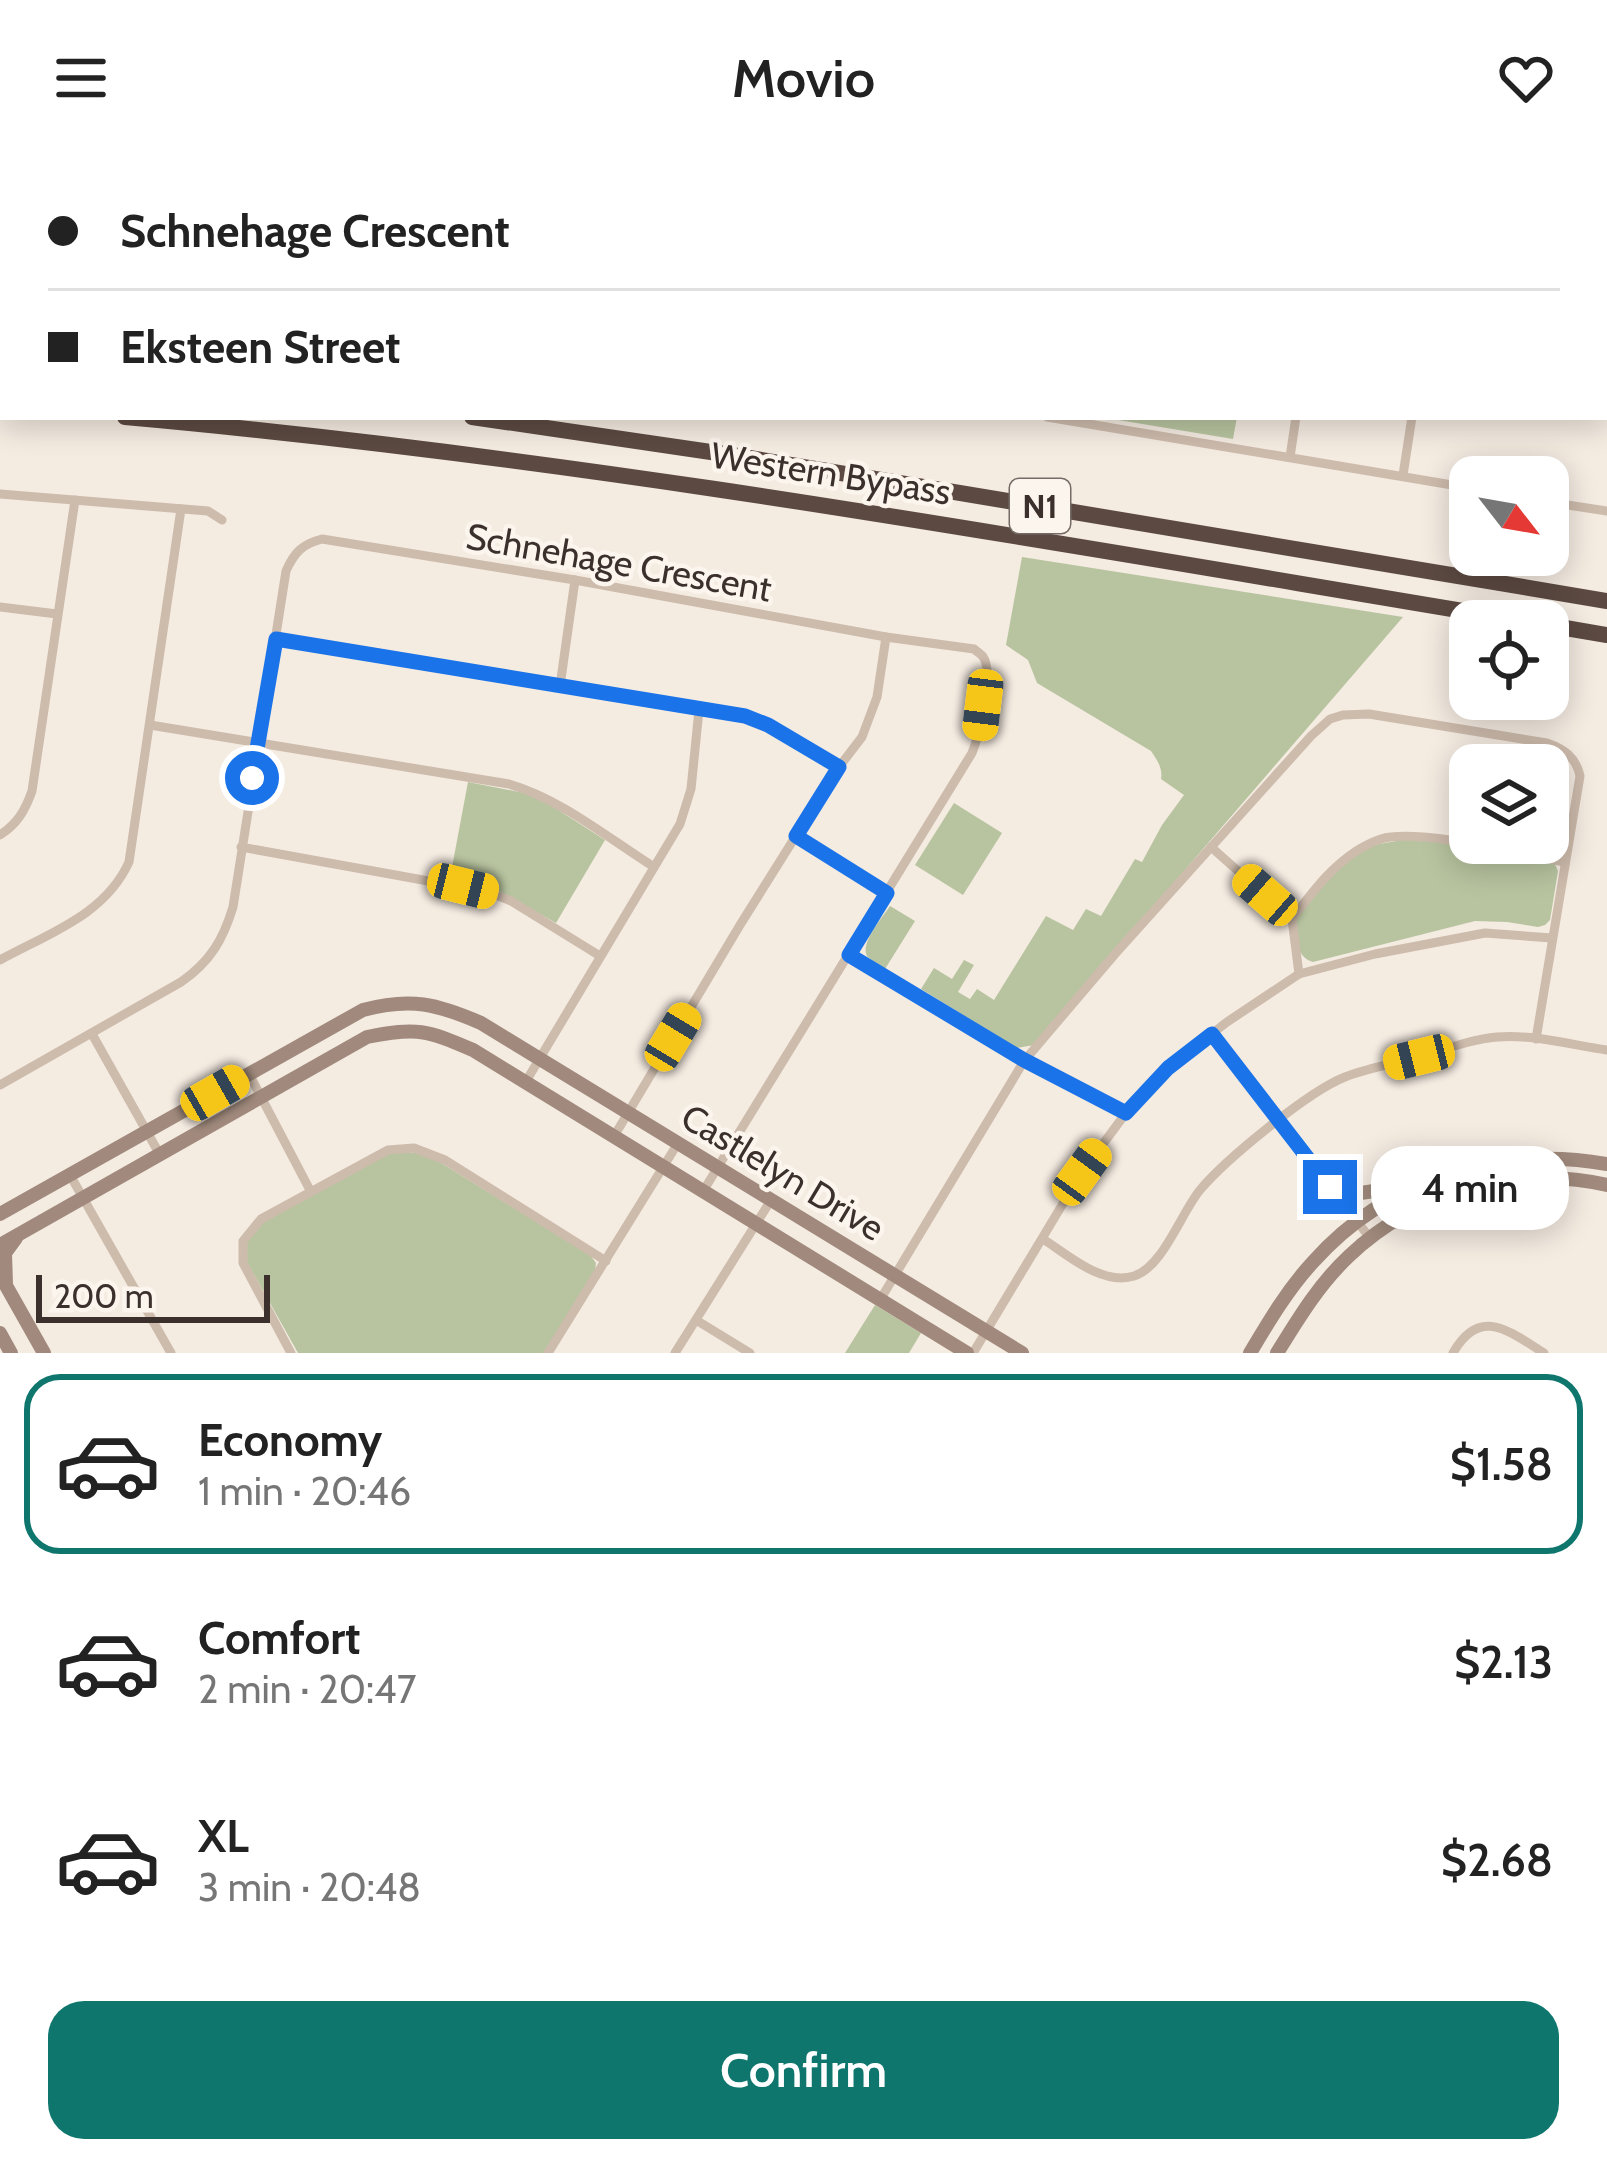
<!DOCTYPE html>
<meta charset="utf-8">
<style>
:root{--surface:#fff;--page:#f6f6f6;--text:#222;--muted:#767676;--line:#e0e0e0;--accent:#0f766e}
body{margin:0;font-family:Cabin,sans-serif;background:var(--page);color:var(--text);height:100vh;display:flex;flex-direction:column;font-size:45px;white-space:nowrap}
*{box-sizing:border-box;margin:0}
p{font-size:39px;color:var(--muted)}
.icon{flex:none;width:66px;height:66px;fill:none;stroke:currentColor;stroke-width:2;stroke-linecap:round;stroke-linejoin:round}
.map{position:relative;height:1197px;overflow:hidden}
.panel{display:flex;flex-direction:column;background:var(--surface);flex:1}
.panel>*{flex:none}
.banner{position:absolute;left:0px;top:0px;width:1608px;height:264px;box-shadow:0 6px 30px #0003;display:grid;align-content:center;height:264px;padding:0 48px;background:var(--surface)}
.needle{width:78px;rotate:121deg}
.tools{position:absolute;left:1449px;top:300px;display:grid;gap:24px}
.tools a{display:grid;place-items:center;width:120px;height:120px;border-radius:24px;background:var(--surface);box-shadow:0 6px 30px #0003;font-size:60px}
.scale{position:absolute;left:36px;bottom:30px;width:234px;box-sizing:border-box;padding-left:12px;border:6px solid #3b302b;border-top:0;font-size:33px;line-height:42px;white-space:nowrap;color:#3b302b;-webkit-text-stroke:9px #fbf5ee;paint-order:stroke}
.end{position:absolute;width:54px;height:54px;margin:-27px;border:15px solid #1a73e8;background:#fff;box-shadow:0 0 0 6px #fff}
.from{border-radius:50%}
.bubble{position:absolute;height:84px;border-radius:36px;background:var(--surface);box-shadow:0 6px 30px #0003;font-size:39px;font-weight:600;line-height:84px;text-align:center}
.car{position:absolute;width:36px;height:72px;margin:-36px -18px;border-radius:15px;box-shadow:0 0 9px 3px #0007;background:linear-gradient(#f5c518 24%,#345 0 40%,#f5c518 0 76%,#345 0 86%,#f5c518 0)}
.banner b{display:flex;align-items:center;gap:42px;height:114px;font-size:45px}
.banner b+b{border-top:3px solid var(--line)}
.banner i{width:30px;height:30px;background:var(--text)}
ul{padding:21px 0 0;list-style:none}
li{display:flex;align-items:center;gap:36px;height:180px;margin:0 24px 18px;padding:0 24px;border:6px solid transparent;border-radius:36px}
li div{flex:1}
li b{display:block;font-size:45px}
li em{font-style:normal;font-weight:600}
li.current{border-color:var(--accent)}
li>.icon{width:108px;height:108px;stroke-width:1.5}
.cta{display:flex;gap:24px;margin-top:auto;padding:24px 48px}
.cta a{flex:1;height:138px;border-radius:36px;background:var(--accent);color:#fff;font-size:48px;font-weight:600;line-height:138px;text-align:center}
header{display:flex;justify-content:space-between;align-items:center;height:156px;padding:0 48px;background:var(--surface);font-size:54px;font-weight:600}
.map>svg:first-child{display:block}
</style>
<header><svg class="icon" aria-label="menu" viewBox="0 0 24 24"><path d="M4 6h16M4 12h16M4 18h16"/></svg>Movio<svg class="icon" aria-label="heart" viewBox="0 0 24 24"><path d="M12 20l-8-8c-3-5 5-10 8-4 3-6 11-1 8 4z"/></svg></header>
<div class="map">
<svg width="1607" height="1197" viewBox="0 0 1607 1197">
<rect width="100%" height="100%" fill="#f4ebe1"/>
<g fill="#b8c4a0">
<polygon points="856,0 1282,0 1281,3 844,3"/>
<polygon points="1100,261 1237,261 1233,283"/>
<path d="M1022 401 1403 461 1034 889 1017 892 921 833 934 812 952 823 964 804 974 809 958 836 970 843 977 833 994 844 1046 760 1073 774 1086 753 1101 760 1135 703 1142 706 1162 669 1184 639 1161 623C1163 612 1157 604 1151 595L1037 527 1028 504 1006 489Z"/>
<polygon points="468,626 529,638 549,648 605,684 556,767 490,730 450,722"/>
<polygon points="954,647 1002,677 963,739 915,709"/>
<path d="M1413 682 1548 703 1555 708 1558 715 1550 764 1545 769 1538 771 1507 766 1475 765 1313 806C1294 800 1297 780 1296 763L1332 718 1368 690Z"/>
<path d="M890 750 915 765 885 813C883 811 868 802 867 800 860 786 883 761 890 750Z"/>
<polygon points="390,996 425,997 590,1099 596,1107 595,1115 549,1197 298,1197 247,1106 247,1086 262,1067"/>
<polygon points="875,1149 921,1177 909,1197 845,1197"/>
</g>
<g fill="none" stroke-linecap="round" stroke-linejoin="round">
<g stroke="#cdbbac" stroke-width="9">
<polyline points="136,3 136,0"/>
<polyline points="251,3 252,0"/>
<polyline points="604,3 608,0"/>
<polyline points="1339,3 1340,0"/>
<polyline points="1455,3 1455,0"/>
<polyline points="1570,3 1571,0"/>
<polyline points="0,7 1,0"/>
<polyline points="0,126 3,126"/>
<polyline points="1605,211 1607,212"/>
<polyline points="1047,261 1470,332"/>
<polyline points="1290,301 1296,261"/>
<polyline points="1403,319 1412,261"/>
<polyline points="0,338 208,355 222,364"/>
<polyline points="1548,346 1607,355"/>
<polyline points="0,451 57,458"/>
<polyline points="276,483 745,561 768,569 839,611"/>
<polyline points="560,530 575,424"/>
<path d="M150 569 509 628C561 643 608 682 654 711"/>
<path d="M0 679C17 668 25 655 32 635L75 344"/>
<polyline points="796,680 887,737"/>
<polyline points="241,691 489,736 511,745 600,800"/>
<polyline points="1211,691 1292,763 1299,818"/>
<path d="M1292 763C1315 732 1342 696 1381 683 1418 672 1523 698 1565 706"/>
<polyline points="849,799 1024,905 1126,957"/>
<path d="M0 804C49 777 105 759 129 706L181 353"/>
<polyline points="92,878 160,999"/>
<polyline points="1212,878 1370,1082"/>
<polyline points="249,918 311,1036"/>
<polyline points="525,927 680,668 691,633 699,554"/>
<path d="M0 929 181 826C210 806 223 784 233 751L286 415C294 397 302 388 322 383L575 424 886 481 974 493C981 499 984 499 986 508 991 526 979 580 972 597L702 1037"/>
<polyline points="613,982 740,769 839,611 862,581 877,541 886,481"/>
<polyline points="70,1019 171,1197"/>
<path d="M1043 1083C1068 1099 1102 1130 1134 1120 1163 1111 1181 1057 1200 1034 1226 1003 1309 935 1345 921 1371 911 1399 907 1426 899 1449 892 1473 883 1497 881 1533 878 1572 889 1607 894"/>
<path d="M880 1144 1024 905 1115 798 1311 580 1330 563 1343 559 1369 558 1547 587C1564 593 1576 601 1580 620L1536 883"/>
<polyline points="696,1164 750,1197"/>
<polyline points="291,1197 243,1107 243,1085 261,1063 318,1032 388,994 414,992 445,1004 606,1105"/>
<polyline points="548,1197 678,987"/>
<polyline points="675,1197 771,1044"/>
<polyline points="973,1197 1082,1016 1126,957 1168,912 1227,866 1299,818 1375,798 1485,777 1552,782"/>
<path d="M1453 1197C1480 1149 1510 1176 1544 1197"/>
</g>
<g stroke="#a18a7d" stroke-width="14">
<polyline points="1330,1031 1354,1038 1407,1030"/>
<path d="M0 1058 363 854C411 841 437 848 481 867L1022 1197"/>
<path d="M0 1089 367 881C418 871 426 874 473 894L967 1197"/>
<polyline points="0,1119 44,1197"/>
<polyline points="6,1128 5,1097 16,1082"/>
<polyline points="0,1177 11,1197"/>
<path d="M1250 1197C1269 1165 1288 1133 1313 1106 1387 1023 1499 989 1607 1008"/>
<path d="M1277 1197C1298 1163 1319 1128 1349 1100 1416 1036 1517 1008 1607 1029"/>
</g>
<g stroke="#5c4a42" stroke-width="16">
<polyline points="0,218 3,218"/>
<polyline points="0,250 3,250"/>
<path d="M125 261C595 303 1058 388 1524 465"/>
<polyline points="472,261 738,300 1607,445"/>
<polyline points="1548,469 1607,479"/>
</g>
</g>
<g fill="none" stroke-linecap="round" stroke-linejoin="round">
<polyline stroke="#1a73e8" stroke-width="15" points="252,622 276,483 745,560 768,569 839,611 796,680 887,737 849,799 1024,904 1126,957 1168,912 1212,878 1330,1031"/>
</g>
<g text-anchor="middle" stroke-width="9" stroke-linejoin="round" paint-order="stroke">
<rect fill="#fbf5ee" stroke="#756b66" stroke-width="3" x="1010" y="323" width="60" height="54" rx="9"/>
<g font-size="33" font-weight="bold" fill="#3b302b">
<text x="1040" y="362">N1</text>
</g>
<g font-size="36" fill="#3b302b" stroke="#fbf5ee">
<text transform="translate(831 317) rotate(9)" y="13">Western Bypass</text>
<text transform="translate(619 406) rotate(10)" y="13">Schnehage Crescent</text>
<text transform="translate(783 1016) rotate(31)" y="13">Castlelyn Drive</text>
</g>
</g>
</svg>
<div class="tools">
<a><svg class="needle" viewBox="-14 -14 28 28"><path d="M0-13l5 13h-10z" fill="#e53935"/><path d="M0 13l5-13h-10z" fill="#767676"/></svg></a>
<a><svg class="icon" aria-label="locate" viewBox="0 0 24 24"><circle cx="12" cy="12" r="6"/><path d="M12 2v4M12 18v4M2 12h4M18 12h4"/></svg></a>
<a><svg class="icon" aria-label="layers" viewBox="0 0 24 24"><path d="M12 4l9 5-9 5-9-5zM3 14l9 5 9-5"/></svg></a>
</div>
<div class="scale">200 m</div>
<i class="end from" style="left:252px;top:622px"></i>
<i class="end" style="left:1330px;top:1031px"></i>
<div class="bubble" style="left:1371px;top:990px;width:198px">4 min</div>
<i class="car" style="left:983px;top:549px;rotate:187deg"></i>
<i class="car" style="left:463px;top:730px;rotate:104deg"></i>
<i class="car" style="left:1265px;top:739px;rotate:311deg"></i>
<i class="car" style="left:673px;top:881px;rotate:31deg"></i>
<i class="car" style="left:1419px;top:901px;rotate:256deg"></i>
<i class="car" style="left:215px;top:937px;rotate:60deg"></i>
<i class="car" style="left:1082px;top:1016px;rotate:36deg"></i>
<div class="banner">
<b><i class="from"></i>Schnehage Crescent</b>
<b><i></i>Eksteen Street</b>
</div>
</div>
<section class="panel">
<ul>
<li class="current"><svg class="icon" aria-label="car" viewBox="0 0 24 24"><path d="M5 17H2v-5l4-1 3-4h7l3 4 3 1v5h-3M9 17h6M6 11h13"/><circle cx="7" cy="17" r="2"/><circle cx="17" cy="17" r="2"/></svg><div><b>Economy</b><p>1 min · 20:46</p></div><em>$1.58</em></li>
<li><svg class="icon" aria-label="car" viewBox="0 0 24 24"><path d="M5 17H2v-5l4-1 3-4h7l3 4 3 1v5h-3M9 17h6M6 11h13"/><circle cx="7" cy="17" r="2"/><circle cx="17" cy="17" r="2"/></svg><div><b>Comfort</b><p>2 min · 20:47</p></div><em>$2.13</em></li>
<li><svg class="icon" aria-label="car" viewBox="0 0 24 24"><path d="M5 17H2v-5l4-1 3-4h7l3 4 3 1v5h-3M9 17h6M6 11h13"/><circle cx="7" cy="17" r="2"/><circle cx="17" cy="17" r="2"/></svg><div><b>XL</b><p>3 min · 20:48</p></div><em>$2.68</em></li>
</ul>
<div class="cta"><a>Confirm</a></div>
</section>
